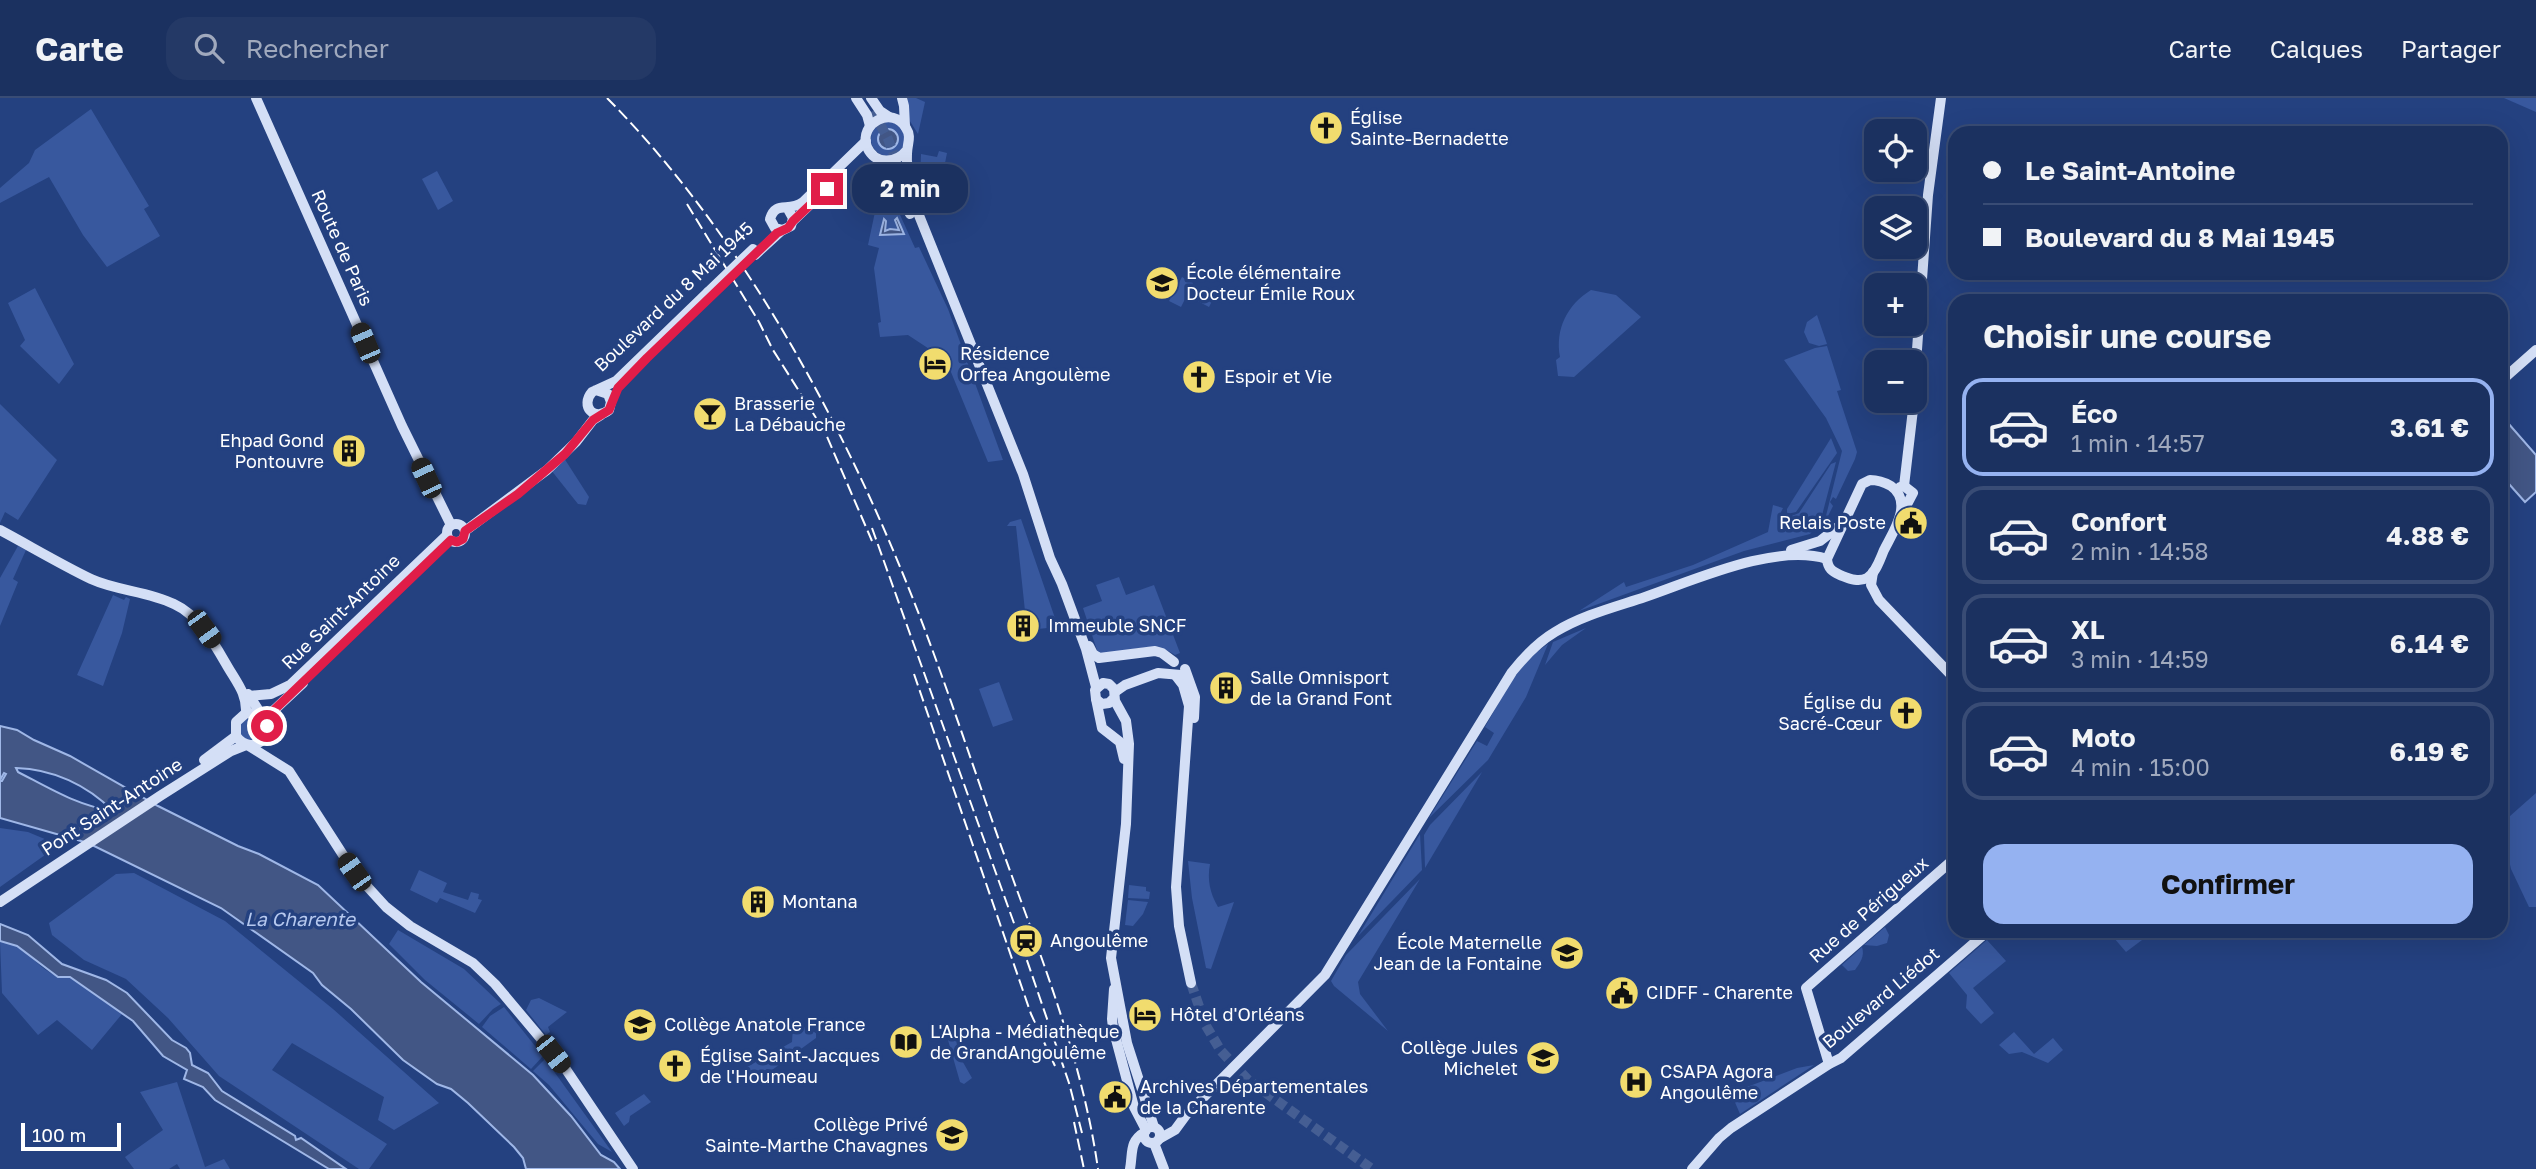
<!DOCTYPE html>
<html lang="fr">
<meta charset="utf-8">
<style>
:root{--surface:#1b3160;--page:#243966;--text:#f1f3f6;--muted:#a0a9bd;--line:#394c75;--accent:#95b2f1}
body{margin:0;font-family:"Golos Text",sans-serif;background:var(--page);color:var(--text);height:100vh;display:flex;flex-direction:column;font-size:26px;white-space:nowrap}
*{box-sizing:border-box;margin:0}
p{font-size:23px;color:var(--muted)}
.icon{flex:none;width:38px;height:38px;fill:none;stroke:currentColor;stroke-width:2;stroke-linecap:round;stroke-linejoin:round}
.map{position:relative;flex:1;overflow:hidden}
.drawer{position:absolute;left:1948px;top:196px;width:560px;height:644px;display:flex;flex-direction:column;background:var(--surface);border-radius:21px;box-shadow:0 7px 28px #0002,0 0 0 2px var(--line)}
.drawer>*{flex:none}
.hud{position:absolute;left:1948px;top:28px;width:560px;height:154px;border-radius:21px;box-shadow:0 7px 28px #0002,0 0 0 2px var(--line);display:grid;align-content:center;height:154px;padding:0 35px;background:var(--surface)}
.controls{position:absolute;left:1864px;top:21px;display:grid;gap:14px}
.controls a{display:grid;place-items:center;width:63px;height:63px;border-radius:14px;background:var(--surface);box-shadow:0 7px 28px #0002,0 0 0 2px var(--line);font-size:35px}
.scale{position:absolute;left:21px;bottom:18px;width:100px;box-sizing:border-box;padding-left:7px;border:4px solid #fff;border-top:0;font-size:19px;line-height:24px;white-space:nowrap;color:#fff;-webkit-text-stroke:5px #244180;paint-order:stroke}
.end{position:absolute;width:32px;height:32px;margin:-16px;border:9px solid #e11d48;background:#fff;box-shadow:0 0 0 4px #fff}
.from{border-radius:50%}
.bubble{position:absolute;height:49px;border-radius:21px;background:var(--surface);box-shadow:0 7px 28px #0002,0 0 0 2px var(--line);font-size:23px;font-weight:700;line-height:49px;text-align:center}
.car{position:absolute;width:21px;height:42px;margin:-21px -10px;border-radius:9px;box-shadow:0 0 5px 2px #0007;background:linear-gradient(#222 24%,#8ab4d8 0 40%,#222 0 76%,#8ab4d8 0 86%,#222 0)}
.hud b{display:flex;align-items:center;gap:24px;height:66px;font-size:26px}
.hud b+b{border-top:2px solid var(--line)}
.hud i{width:18px;height:18px;background:var(--text)}
ul{padding:0;list-style:none}
li{display:flex;align-items:center;gap:21px;height:98px;margin:0 14px 10px;padding:0 21px;border:4px solid var(--line);border-radius:21px}
li div{flex:1}
li b{display:block;font-size:26px}
li em{font-style:normal;font-weight:700}
li.current{border-color:var(--accent)}
li>.icon{width:63px;height:63px;stroke-width:1.5}
h2{padding:0 35px;font-size:32px;line-height:84px}
.action{display:flex;gap:14px;margin-top:auto;padding:14px 35px}
.action a{flex:1;height:80px;border-radius:21px;background:var(--accent);color:#111;font-size:28px;font-weight:700;line-height:80px;text-align:center}
header{display:flex;align-items:center;gap:42px;box-sizing:border-box;height:98px;padding:0 35px;background:var(--surface);border-bottom:2px solid var(--line)}
header strong{font-size:33px}
nav{display:flex;gap:38px;margin-inline-start:auto;font-size:24px}
.search{width:490px;height:63px;background:var(--page);display:flex;align-items:center;gap:18px;box-sizing:border-box;padding:0 24px;border-radius:21px;color:var(--muted);font-size:26px}
.map>svg:first-child{display:block}
</style>
<header>
<strong>Carte</strong>
<div class="search"><svg class="icon" aria-label="search" viewBox="0 0 24 24"><circle cx="10" cy="10" r="6"/><path d="M15 15l6 6"/></svg>Rechercher</div>
<nav><a>Carte</a><a>Calques</a><a>Partager</a></nav>
</header>
<div class="map">
<svg width="2536" height="1071" viewBox="0 0 2536 1071">
<rect width="100%" height="100%" fill="#244180"/>
<g fill="#38589e">
<polygon points="908,0 916,0 925,4 918,36 908,20"/>
<polygon points="2504,0 2536,0 2536,14"/>
<polygon points="91,11 149,108 144,111 160,138 107,169 83,137 49,79 0,105 0,90 29,65 35,52"/>
<circle cx="888" cy="41" r="17"/>
<polygon points="939,53 947,55 943,75 920,84 921,56 937,59"/>
<polygon points="437,73 453,103 438,112 422,81"/>
<polygon points="887,88 915,150 919,149 948,211 1003,362 988,364 946,262 908,237 880,239 878,225 881,224 874,170 879,150 868,147 879,95"/>
<polygon points="1182,179 1193,185 1181,209 1169,203"/>
<polygon points="1196,189 1214,199 1209,209 1190,199"/>
<polygon points="35,190 74,266 59,286 20,248 25,242 8,205"/>
<path d="M1591 192 1616 197 1641 219 1574 279 1558 278 1556 262 1560 259C1555 231 1567 207 1591 192Z"/>
<polygon points="1817,217 1827,246 1819,248 1809,245 1804,234 1807,224"/>
<polygon points="1827,248 1841,292 1837,293 1857,354 1855,361 1836,401 1833,399 1830,404 1833,408 1824,426 1842,353 1826,320 1784,262 1815,250"/>
<polygon points="0,306 57,362 18,422 5,414 0,425"/>
<polygon points="1831,340 1837,355 1796,414 1787,416 1787,411"/>
<polygon points="564,360 589,399 586,407 578,406 551,372"/>
<polygon points="1836,364 1820,425 1810,436 1744,453 1579,513 1624,484 1626,489 1693,467 1768,434 1773,407 1783,410 1781,414 1782,418 1789,419 1799,415 1831,366"/>
<polygon points="1021,421 1058,529 1027,532 1016,428 1007,428 1010,424"/>
<polygon points="18,448 26,452 13,481 18,484 0,528 0,480"/>
<path d="M1119 479 1126 497 1154 487 1180 555 1175 557C1150 539 1125 558 1098 555L1083 510 1102 503 1096 487Z"/>
<polygon points="113,497 124,502 126,499 130,501 122,535 103,588 77,577"/>
<polygon points="1586,530 1562,547 1545,567 1553,544"/>
<path d="M1548 546 1526 599 1488 662 1429 720 1477 643 1487 648 1494 635 1485 629C1502 600 1518 564 1548 546Z"/>
<polygon points="999,584 1013,622 993,629 979,591"/>
<polygon points="244,620 258,621 262,627 263,634 256,643 242,642 238,629"/>
<polygon points="1482,674 1425,770 1424,737 1430,727"/>
<polygon points="2536,695 2536,809 2529,809 2511,771 2501,726"/>
<polygon points="0,730 28,734 59,747 0,789"/>
<polygon points="1420,736 1422,772 1358,838"/>
<path d="M1188 763 1210 766C1207 782 1210 795 1218 809L1234 804 1211 871 1206 870 1192 800Z"/>
<polygon points="419,772 447,785 443,794 468,802 471,794 479,796 478,801 482,802 475,815 440,800 437,805 410,792"/>
<polygon points="134,775 225,823 333,911 439,1005 394,1032 378,1022 384,999 292,945 272,972 387,1046 369,1071 359,1071 219,978 168,920 126,881 84,862 52,837 49,825 116,776"/>
<polygon points="1420,781 1358,884 1360,896 1388,933 1334,888 1331,883 1346,857"/>
<polygon points="1129,787 1146,789 1146,793 1150,794 1149,801 1128,800"/>
<polygon points="1128,802 1148,804 1143,816 1133,828 1125,827"/>
<polygon points="1885,829 1889,837 1887,845 1877,848 1864,847"/>
<polygon points="398,832 464,871 501,906 493,911 479,926 425,882 389,846"/>
<polygon points="2108,833 2154,833 2126,854"/>
<polygon points="1987,842 2006,863 1973,890 1994,915 1981,926 1966,910 1967,897 1949,875"/>
<path d="M0 843C5 845 12 845 17 848 33 857 49 884 70 878L122 916 92 952 57 922 38 937 2 895Z"/>
<path d="M1862 849C1865 858 1860 865 1855 872L1848 873 1842 867Z"/>
<polygon points="539,900 567,914 548,929 550,934 546,937 526,912 531,902"/>
<polygon points="504,909 543,958 531,971 482,929 490,918"/>
<polygon points="793,928 804,929 816,935 816,940 772,972 767,971 754,981 747,969 792,944"/>
<polygon points="2014,934 2034,956 2053,940 2063,952 2048,965 2022,954 2009,956 1999,947"/>
<polygon points="957,941 964,959 960,959 972,980 964,986 960,984 948,942"/>
<polygon points="545,961 612,1054 598,1046 549,987 533,973"/>
<polygon points="1814,967 1740,1016 1731,995 1797,970"/>
<polygon points="177,984 205,1069 224,1061 230,1071 180,1071 177,1066 169,1071 134,1071 125,1059 163,1032 140,994"/>
<polygon points="644,996 651,1004 630,1018 629,1024 624,1028 615,1015"/>
</g>
<g fill="#425685" stroke="#9fb7e7" stroke-width="2" fill-rule="evenodd">
<circle cx="888" cy="41" r="10"/>
<polygon points="897,120 904,136 880,137 884,121 886,123 885,133 890,131 899,132 895,122"/>
<polygon points="2501,317 2536,357 2536,394 2525,404 2501,377"/>
<path d="M0 628 17 632 34 642 70 658 158 708 238 748 259 756 318 787 421 884 533 977 571 1018 601 1057 614 1064 620 1071H526L523 1060 514 1049 468 1005 451 991 437 986 403 962 351 911 322 887 313 875 221 810 88 745 0 720V683H2L6 676 4 675 0 682ZM16 670C53 671 87 687 113 713 78 708 49 690 18 674Z"/>
<polygon points="0,826 28,837 62,866 106,882 127,895 172,942 186,950 190,955 192,967 208,975 222,993 295,1038 296,1042 301,1040 346,1071 329,1071 215,1002 203,989 184,981 187,972 163,958 133,923 70,879 58,879 17,848 0,843"/>
</g>
<g fill="none" stroke-linecap="round" stroke-linejoin="round">
<g stroke="#455e93" stroke-width="10" stroke-dasharray="10 5" stroke-linecap="butt">
<polyline points="873,13 888,41 898,67"/>
<polyline points="1191,885 1205,926 1221,953 1248,982 1372,1071"/>
</g>
<g stroke="#d4dff6" stroke-width="10">
<polyline points="256,0 402,328 451,427"/>
<polyline points="856,0 867,17 870,28"/>
<polyline points="871,0 880,13 889,19"/>
<polyline points="902,0 904,8 905,28"/>
<path d="M907 52C896 66 875 67 867 49 858 25 893 7 906 30 912 39 907 46 907 56 906 66 909 78 912 88"/>
<polyline points="884,63 890,70 910,116"/>
<polyline points="900,70 1023,376 1050,460 1062,486 1086,551 1096,589"/>
<path d="M788 111 793 120 791 128 783 132 775 130 770 121C776 102 788 115 803 104L866 43"/>
<polyline points="793,123 816,101"/>
<polyline points="755,157 781,133"/>
<polyline points="2501,283 2536,252"/>
<path d="M596 292 608 296 611 304 609 312C594 324 580 308 592 294L616 283 708 194"/>
<polyline points="1914,294 1928,97 1941,0"/>
<path d="M1870 382C1879 382 1884 384 1891 388 1914 404 1893 434 1884 452 1880 461 1876 475 1867 480 1858 485 1848 480 1840 477 1832 473 1828 471 1827 461L1862 386Z"/>
<polyline points="1904,388 1914,303"/>
<polyline points="1900,389 1904,388 1913,395 1903,414"/>
<circle cx="456" cy="435" r="9"/>
<path d="M0 432C30 448 60 466 91 481 117 493 148 493 174 506 200 518 215 547 229 571 238 586 247 597 246 615"/>
<polyline points="465,433 547,372 576,344 593,322 601,317"/>
<polyline points="1791,452 1820,443 1843,425"/>
<polyline points="1873,474 1871,487 1879,502 1955,581"/>
<polyline points="1089,548 1093,556 1099,560 1155,553 1162,555 1174,564"/>
<polyline points="1185,571 1195,599 1194,620"/>
<polyline points="1176,578 1183,587 1189,608 1176,789 1179,828 1191,885"/>
<polyline points="1115,594 1125,587 1158,575 1181,577"/>
<path d="M248 596C254 605 266 622 268 632 262 649 246 652 236 638V624L246 615 259 616"/>
<polyline points="249,598 271,596 290,587 447,437"/>
<polyline points="1114,600 1109,605 1102,606 1096,601 1095,592 1103,585 1109,586 1114,591 1115,603 1126,623 1129,646 1126,726 1111,860 1127,945 1154,1029"/>
<polyline points="1096,601 1102,630 1120,644 1124,661"/>
<polyline points="266,624 272,614 303,585"/>
<polyline points="249,648 289,673 354,774 386,809 410,828 473,865 495,886 563,967 633,1071"/>
<polyline points="204,662 236,638"/>
<polyline points="0,804 160,698 231,653 246,647"/>
<polyline points="1114,891 1112,921 1113,930 1134,1009 1146,1032"/>
<polyline points="1829,966 1806,890 1955,760"/>
<circle cx="1152" cy="1037" r="8"/>
<path d="M1159 1041 1175 1032 1186 1017 1325 877 1512 574C1524 559 1538 544 1555 534 1583 517 1615 509 1645 499 1695 482 1775 445 1827 461"/>
<polyline points="1154,1045 1164,1071"/>
<path d="M1130 1071C1133 1055 1129 1043 1145 1034"/>
<polyline points="1692,1071 1719,1040 1731,1030 1829,966 1841,960 1988,833"/>
</g>
<g stroke="#fff" stroke-width="2" stroke-dasharray="12 5" stroke-linecap="butt">
<path d="M607 0C736 130 836 311 905 481 940 567 969 657 1000 745 1038 852 1082 958 1098 1071"/>
<polyline points="687,106 759,224 773,252 825,334 872,443"/>
<polyline points="872,430 1020,842 1069,985 1082,1035"/>
<polyline points="914,576 1031,916 1055,968"/>
<polyline points="1074,1024 1084,1071"/>
</g>
<polyline stroke="#d4dff6" stroke-width="10" points="708,194 753,151"/>
</g>
<g fill="none" stroke-linecap="round" stroke-linejoin="round">
<polyline stroke="#e11d48" stroke-width="9" points="267,628 266,624 272,614 451,442 457,444 463,441 465,433 518,396 565,356 593,322 609,312 618,290 647,260 777,135 788,130 793,123 827,91"/>
</g>
<defs>
<g id="church-disc" transform="scale(1.75)"><circle r="9.5" fill="#f1dc6e" stroke="#244180"/><path d="M-1.2-6h2.4v3.5h3.3v2.4h-3.3V6h-2.4V-.1h-3.3v-2.4h3.3Z" fill="#111"/></g>
<g id="school-disc" transform="scale(1.75)"><circle r="9.5" fill="#f1dc6e" stroke="#244180"/><path d="M0-5L7-2L0 1L-7-2ZM-4 1L0 2.5L4 1V4Q0 6-4 4Z" fill="#111"/></g>
<g id="hotel-disc" transform="scale(1.75)"><circle r="9.5" fill="#f1dc6e" stroke="#244180"/><path d="M-6-4.5h1.5V1H6V5H4.5V3h-9V5H-6ZM-4 0a1.8 1.8 0 1 1 3.6 0ZM.5 0V-2.5h3Q6-2.5 6 0Z" fill="#111"/></g>
<g id="bar-disc" transform="scale(1.75)"><circle r="9.5" fill="#f1dc6e" stroke="#244180"/><path d="M-6-5H6L.8 .8V4.5H3.5V6h-7V4.5H-.8V.8Z" fill="#111"/></g>
<g id="building-disc" transform="scale(1.75)"><circle r="9.5" fill="#f1dc6e" stroke="#244180"/><path d="M-4-6H4V6H1V3H-1V6H-4ZM-2.5-4.3h1.7v1.8h-1.7ZM.8-4.3h1.7v1.8H.8ZM-2.5-1h1.7V.8h-1.7ZM.8-1h1.7V.8H.8Z" fill="#111"/></g>
<g id="civic-disc" transform="scale(1.75)"><circle r="9.5" fill="#f1dc6e" stroke="#244180"/><path d="M-.6-6.5H3V-4.5H.6V-3L4-1V1h2V6H-6V1h2V-1L-.6-3ZM-1.2 2.5V6h2.4V2.5Z" fill="#111"/></g>
<g id="station-disc" transform="scale(1.75)"><circle r="9.5" fill="#f1dc6e" stroke="#244180"/><path d="M-3-6H3Q5-6 5-4V2Q5 4 3 4L4.5 6H3L1.5 4h-3L-3 6H-4.5L-3 4Q-5 4-5 2V-4Q-5-6-3-6ZM-3.5-4v3h7v-3ZM-3.5 1v1.5H-2V1ZM2 1v1.5H3.5V1Z" fill="#111"/></g>
<g id="library-disc" transform="scale(1.75)"><circle r="9.5" fill="#f1dc6e" stroke="#244180"/><path d="M-6-4Q-3-5.5-.7-3.5V5Q-3 3-6 4ZM6-4Q3-5.5 .7-3.5V5Q3 3 6 4Z" fill="#111"/></g>
<g id="hospital-disc" transform="scale(1.75)"><circle r="9.5" fill="#f1dc6e" stroke="#244180"/><path d="M-5-5h3v3.5h4V-5h3V5h-3V1.5h-4V5h-3Z" fill="#111"/></g>
</defs>
<g fill-rule="evenodd">
<use href="#church-disc" x="1326" y="30"/>
<use href="#school-disc" x="1162" y="185"/>
<use href="#hotel-disc" x="935" y="266"/>
<use href="#church-disc" x="1199" y="279"/>
<use href="#bar-disc" x="710" y="316"/>
<use href="#building-disc" x="349" y="353"/>
<use href="#civic-disc" x="1911" y="425"/>
<use href="#building-disc" x="1023" y="528"/>
<use href="#building-disc" x="1226" y="590"/>
<use href="#church-disc" x="1906" y="615"/>
<use href="#building-disc" x="758" y="804"/>
<use href="#station-disc" x="1026" y="843"/>
<use href="#school-disc" x="1567" y="855"/>
<use href="#civic-disc" x="1622" y="895"/>
<use href="#hotel-disc" x="1145" y="917"/>
<use href="#school-disc" x="640" y="927"/>
<use href="#library-disc" x="906" y="944"/>
<use href="#school-disc" x="1543" y="960"/>
<use href="#church-disc" x="675" y="968"/>
<use href="#hospital-disc" x="1636" y="984"/>
<use href="#civic-disc" x="1115" y="999"/>
<use href="#school-disc" x="952" y="1037"/>
</g>
<g text-anchor="middle" stroke-width="7" stroke-linejoin="round" paint-order="stroke">
<g font-size="18" fill="#fff" stroke="#244180" text-anchor="start">
<text x="1350" y="26">Église<tspan x="1350" dy="21">Sainte-Bernadette</tspan></text>
<text x="1186" y="181">École élémentaire<tspan x="1186" dy="21">Docteur Émile Roux</tspan></text>
<text x="960" y="262">Résidence<tspan x="960" dy="21">Orfea Angoulème</tspan></text>
<text x="1224" y="285">Espoir et Vie</text>
<text x="734" y="312">Brasserie<tspan x="734" dy="21">La Débauche</tspan></text>
<text x="324" y="349" text-anchor="end">Ehpad Gond<tspan x="324" dy="21">Pontouvre</tspan></text>
<text x="1886" y="431" text-anchor="end">Relais Poste</text>
<text x="1048" y="534">Immeuble SNCF</text>
<text x="1250" y="586">Salle Omnisport<tspan x="1250" dy="21">de la Grand Font</tspan></text>
<text x="1882" y="611" text-anchor="end">Église du<tspan x="1882" dy="21">Sacré-Cœur</tspan></text>
<text x="782" y="810">Montana</text>
<text x="1050" y="849">Angoulême</text>
<text x="1542" y="851" text-anchor="end">École Maternelle<tspan x="1542" dy="21">Jean de la Fontaine</tspan></text>
<text x="1646" y="901">CIDFF - Charente</text>
<text x="1170" y="923">Hôtel d'Orléans</text>
<text x="664" y="933">Collège Anatole France</text>
<text x="930" y="940">L'Alpha - Médiathèque<tspan x="930" dy="21">de GrandAngoulême</tspan></text>
<text x="1518" y="956" text-anchor="end">Collège Jules<tspan x="1518" dy="21">Michelet</tspan></text>
<text x="700" y="964">Église Saint-Jacques<tspan x="700" dy="21">de l'Houmeau</tspan></text>
<text x="1660" y="980">CSAPA Agora<tspan x="1660" dy="21">Angoulême</tspan></text>
<text x="1140" y="995">Archives Départementales<tspan x="1140" dy="21">de la Charente</tspan></text>
<text x="928" y="1033" text-anchor="end">Collège Privé<tspan x="928" dy="21">Sainte-Marthe Chavagnes</tspan></text>
</g>
<g font-size="18" fill="#fff" stroke="#244180">
<text transform="translate(342 150) rotate(66)" y="6">Route de Paris</text>
<text transform="translate(674 199) rotate(-43)" y="6">Boulevard du 8 Mai 1945</text>
<text transform="translate(341 514) rotate(-44)" y="6">Rue Saint-Antoine</text>
<text transform="translate(112 709) rotate(-33)" y="6">Pont Saint-Antoine</text>
<text transform="translate(1869 812) rotate(-41)" y="6">Rue de Périgueux</text>
<text transform="translate(1881 900) rotate(-40)" y="6">Boulevard Liédot</text>
</g>
<g font-size="19" font-style="italic" fill="#b6c8ee" stroke="#244180">
<text x="300" y="828">La Charente</text>
</g>
</g>
</svg>
<div class="controls">
<a><svg class="icon" aria-label="locate" viewBox="0 0 24 24"><circle cx="12" cy="12" r="6"/><path d="M12 2v4M12 18v4M2 12h4M18 12h4"/></svg></a>
<a><svg class="icon" aria-label="layers" viewBox="0 0 24 24"><path d="M12 4l9 5-9 5-9-5zM3 14l9 5 9-5"/></svg></a>
<a>+</a>
<a>−</a>
</div>
<div class="scale">100 m</div>
<i class="end from" style="left:267px;top:628px"></i>
<i class="end" style="left:827px;top:91px"></i>
<div class="bubble" style="left:852px;top:66px;width:116px">2 min</div>
<i class="car" style="left:365px;top:245px;rotate:337deg"></i>
<i class="car" style="left:426px;top:380px;rotate:335deg"></i>
<i class="car" style="left:204px;top:531px;rotate:144deg"></i>
<i class="car" style="left:354px;top:774px;rotate:325deg"></i>
<i class="car" style="left:553px;top:956px;rotate:142deg"></i>
<div class="hud">
<b><i class="from"></i>Le Saint-Antoine</b>
<b><i></i>Boulevard du 8 Mai 1945</b>
</div>
<section class="drawer">
<h2>Choisir une course</h2>
<ul>
<li class="current"><svg class="icon" aria-label="car" viewBox="0 0 24 24"><path d="M5 17H2v-5l4-1 3-4h7l3 4 3 1v5h-3M9 17h6M6 11h13"/><circle cx="7" cy="17" r="2"/><circle cx="17" cy="17" r="2"/></svg><div><b>Éco</b><p>1 min · 14:57</p></div><em>3.61 €</em></li>
<li><svg class="icon" aria-label="car" viewBox="0 0 24 24"><path d="M5 17H2v-5l4-1 3-4h7l3 4 3 1v5h-3M9 17h6M6 11h13"/><circle cx="7" cy="17" r="2"/><circle cx="17" cy="17" r="2"/></svg><div><b>Confort</b><p>2 min · 14:58</p></div><em>4.88 €</em></li>
<li><svg class="icon" aria-label="car" viewBox="0 0 24 24"><path d="M5 17H2v-5l4-1 3-4h7l3 4 3 1v5h-3M9 17h6M6 11h13"/><circle cx="7" cy="17" r="2"/><circle cx="17" cy="17" r="2"/></svg><div><b>XL</b><p>3 min · 14:59</p></div><em>6.14 €</em></li>
<li><svg class="icon" aria-label="car" viewBox="0 0 24 24"><path d="M5 17H2v-5l4-1 3-4h7l3 4 3 1v5h-3M9 17h6M6 11h13"/><circle cx="7" cy="17" r="2"/><circle cx="17" cy="17" r="2"/></svg><div><b>Moto</b><p>4 min · 15:00</p></div><em>6.19 €</em></li>
</ul>
<div class="action"><a>Confirmer</a></div>
</section>
</div>
